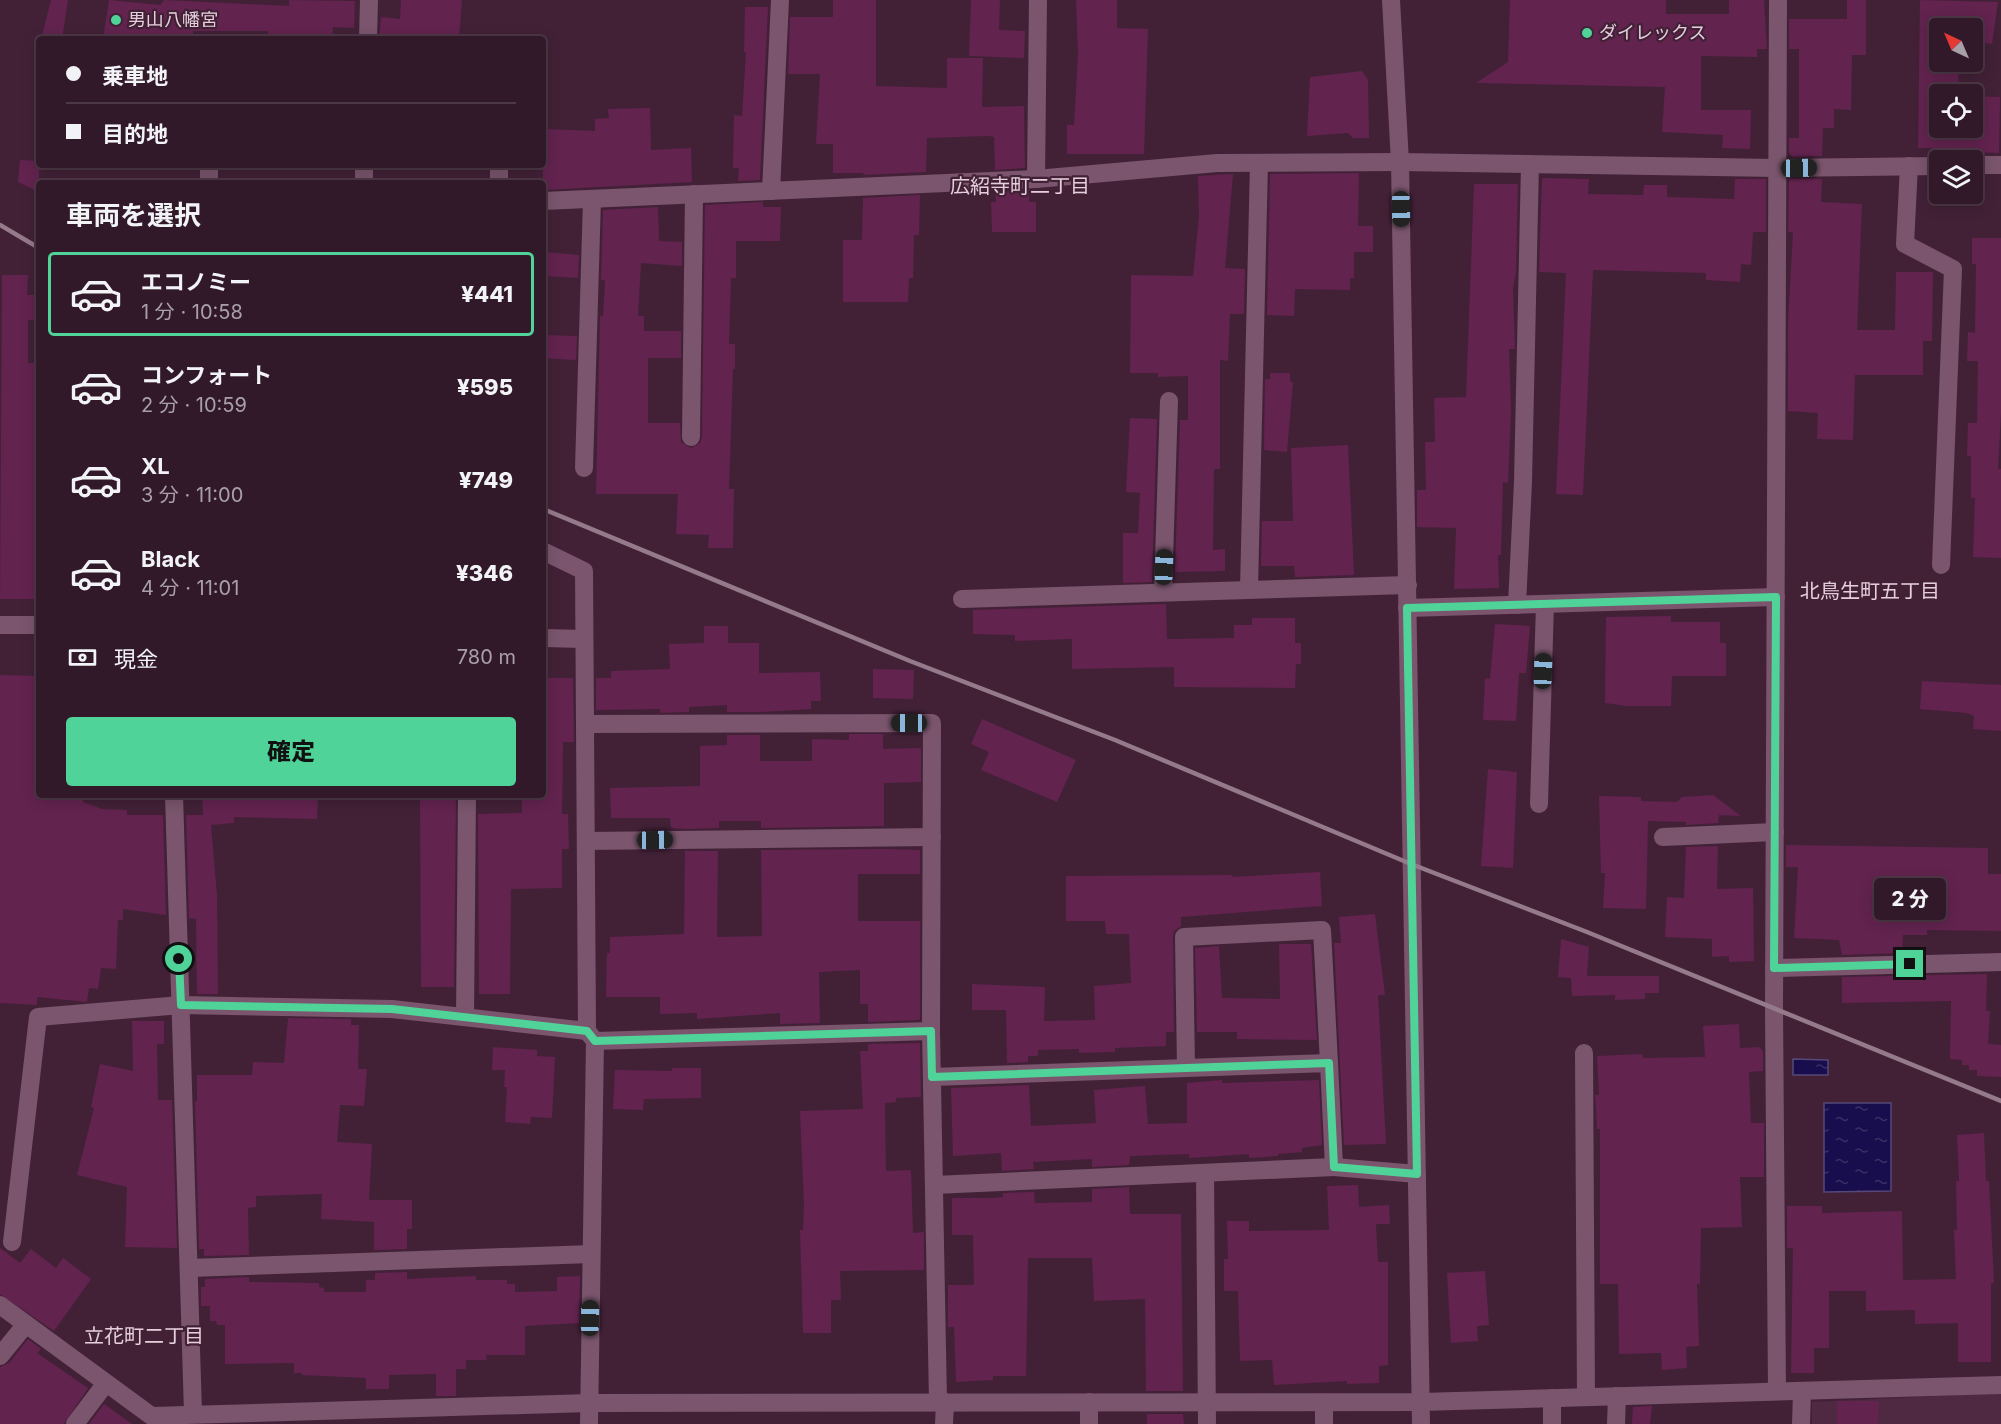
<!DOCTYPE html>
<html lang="ja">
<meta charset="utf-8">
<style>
:root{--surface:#321929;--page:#3d2635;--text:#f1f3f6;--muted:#a8a0a8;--line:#4d3846;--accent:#4fd399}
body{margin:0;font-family:Inter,"Noto Sans JP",sans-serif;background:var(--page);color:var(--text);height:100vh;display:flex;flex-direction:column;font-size:22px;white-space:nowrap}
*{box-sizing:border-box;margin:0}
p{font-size:20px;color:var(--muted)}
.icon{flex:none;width:33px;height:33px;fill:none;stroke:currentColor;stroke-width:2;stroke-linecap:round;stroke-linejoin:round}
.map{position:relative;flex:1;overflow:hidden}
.panel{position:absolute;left:36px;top:180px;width:510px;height:618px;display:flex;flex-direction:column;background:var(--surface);border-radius:6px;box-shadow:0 3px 15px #0003,0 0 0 2px var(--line)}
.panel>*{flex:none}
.hud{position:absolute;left:36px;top:36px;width:510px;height:132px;border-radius:6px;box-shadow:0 3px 15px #0003,0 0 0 2px var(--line);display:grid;align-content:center;height:132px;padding:0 30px;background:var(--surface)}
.needle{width:39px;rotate:316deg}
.controls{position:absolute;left:1929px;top:18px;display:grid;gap:12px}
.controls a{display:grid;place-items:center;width:54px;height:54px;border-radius:6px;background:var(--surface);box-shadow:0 3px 15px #0003,0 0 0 2px var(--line);font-size:30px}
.end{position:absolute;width:27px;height:27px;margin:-14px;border:8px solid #4fd399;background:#111;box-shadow:0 0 0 3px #111}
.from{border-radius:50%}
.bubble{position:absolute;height:42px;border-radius:6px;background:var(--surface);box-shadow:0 3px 15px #0003,0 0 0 2px var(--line);font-size:20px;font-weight:800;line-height:42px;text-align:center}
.car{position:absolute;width:18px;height:36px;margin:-18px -9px;border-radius:8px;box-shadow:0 0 4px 2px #0007;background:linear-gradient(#222 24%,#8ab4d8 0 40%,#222 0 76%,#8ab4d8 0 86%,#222 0)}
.hud b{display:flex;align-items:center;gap:21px;height:57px;font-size:22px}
.hud b+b{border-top:2px solid var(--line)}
.hud i{width:15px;height:15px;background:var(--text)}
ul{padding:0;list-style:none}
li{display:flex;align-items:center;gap:18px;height:84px;margin:0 12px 9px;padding:0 18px;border:3px solid transparent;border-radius:6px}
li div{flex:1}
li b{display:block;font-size:22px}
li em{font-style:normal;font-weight:800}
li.selected{border-color:var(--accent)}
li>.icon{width:54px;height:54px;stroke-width:1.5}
h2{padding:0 30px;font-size:27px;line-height:72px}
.pay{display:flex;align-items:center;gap:15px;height:66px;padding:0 30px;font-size:22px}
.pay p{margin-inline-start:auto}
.primary-button{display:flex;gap:12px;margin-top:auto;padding:12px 30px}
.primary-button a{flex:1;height:69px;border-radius:6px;background:var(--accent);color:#111;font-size:24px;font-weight:800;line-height:69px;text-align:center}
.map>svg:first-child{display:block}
</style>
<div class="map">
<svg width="2001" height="1424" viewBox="0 0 2001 1424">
<defs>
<pattern id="water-ripples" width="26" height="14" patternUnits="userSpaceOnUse" patternTransform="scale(1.5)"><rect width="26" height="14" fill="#180e4d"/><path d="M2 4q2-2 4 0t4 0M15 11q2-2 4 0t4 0" fill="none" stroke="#393066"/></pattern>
</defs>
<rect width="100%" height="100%" fill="#422137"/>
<polygon fill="#4f2842" points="2001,1393 2001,1424 1812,1424 1812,1402"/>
<g fill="url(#water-ripples)" stroke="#564878" stroke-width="1.5">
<polygon points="1793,1059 1828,1060 1828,1075 1793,1075"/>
<polygon points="1824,1103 1891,1103 1891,1191 1824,1192"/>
</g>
<g fill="#62234f">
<polygon points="51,0 68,0 62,39 41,39"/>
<polygon points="109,0 160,5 164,0 289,6 289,0 355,1 354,28 333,27 332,39 268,39 268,31 193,31 193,39 124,34 124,39 103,39"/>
<polygon points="401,0 462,0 459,39 379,39 381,17 400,19"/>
<polygon points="833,0 876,0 876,86 947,88 947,58 983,58 982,107 1024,106 1025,168 995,170 994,137 988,136 927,138 926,172 863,175 864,173 833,173 833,144 816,144 820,74 788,74 790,17 833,17"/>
<polygon points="971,0 1000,0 999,30 1025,31 1024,58 969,56"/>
<polygon points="1076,0 1117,0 1117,28 1148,29 1144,154 1067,154 1067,125 1074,125 1078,54"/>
<polygon points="1510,0 1666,0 1666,14 1729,14 1729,0 1764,0 1767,49 1757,49 1757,57 1701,56 1701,110 1751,110 1750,149 1722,148 1723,135 1662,132 1665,87 1476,83 1508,62"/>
<polygon points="1847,0 1866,0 1866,55 1852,55 1851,110 1834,109 1834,128 1823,128 1822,156 1792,157 1789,152 1789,138 1799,138 1799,49 1789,49 1789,19 1847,19"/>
<polygon points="1920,0 1998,2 1992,44 1972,41 1972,28 1940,28 1940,62 1959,62 1958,94 1940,94 1940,128 1972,128 1972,96 2000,97 1999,153 1964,152 1964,148 1918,148"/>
<polygon points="745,7 768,7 760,180 738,181 739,168 733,168 734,115 742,116 746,52 744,53"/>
<polygon points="1362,71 1368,80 1369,138 1353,138 1348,133 1307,136 1310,77"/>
<polygon points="650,108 651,150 691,148 692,182 543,190 543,129 595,131 595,119 609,118 608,109"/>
<polygon points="20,160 39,161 39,192 18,182"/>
<polygon points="1359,173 1358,226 1373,226 1373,252 1354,252 1354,278 1350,278 1350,290 1295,289 1294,316 1267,315 1270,174"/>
<polygon points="1233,174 1225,268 1245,269 1244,314 1230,314 1228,361 1220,360 1220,469 1214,469 1213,550 1225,549 1225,571 1175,572 1180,420 1188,420 1188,376 1158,377 1158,373 1130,373 1131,275 1193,276 1199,217 1198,176"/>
<polygon points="1542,178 1589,179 1588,194 1643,195 1644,185 1667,185 1667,197 1734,199 1735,179 1766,179 1766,232 1753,232 1751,265 1741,264 1740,282 1706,280 1706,273 1593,270 1583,495 1556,494 1566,273 1539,272"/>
<polygon points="1789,179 1822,179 1821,202 1862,204 1857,330 1895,330 1896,272 1933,272 1932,341 1923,341 1923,375 1855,375 1853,440 1817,439 1818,413 1788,411 1788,322 1793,232 1788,232"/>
<polygon points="1474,184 1518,184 1516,272 1513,288 1515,349 1509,349 1511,410 1508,483 1503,482 1501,555 1498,555 1499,588 1454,589 1456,528 1417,527 1417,490 1426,490 1425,442 1435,442 1434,398 1466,397"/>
<polygon points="1029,191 1029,202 1036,202 1036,232 992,232 991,202 996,202 995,192"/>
<polygon points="920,195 919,235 914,235 913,278 909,278 908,302 843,302 843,240 862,240 863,198"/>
<polygon points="763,202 763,207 781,207 780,241 736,241 736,278 731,278 729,344 735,344 735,369 733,369 729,489 734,489 733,548 708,548 709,535 676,534 678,494 596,494 600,316 603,316 605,280 601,280 603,210 658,207 659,241 682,242 682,266 641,263 638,316 644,316 644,331 681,331 681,358 648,358 648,423 680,423 681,442 691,448 700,443 702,437 705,205"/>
<polygon points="1972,238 2001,238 2001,413 1998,469 2001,469 2001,558 1973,557 1975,498 1971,498 1971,456 1967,456 1968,423 1977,423 1978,361 1967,361 1968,332 1975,333 1976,264 1972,264"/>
<polygon points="543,252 579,255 578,278 543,276"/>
<polygon points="2,275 28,275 27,295 39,295 39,320 28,320 28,363 35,363 36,419 39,419 36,563 39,563 39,599 0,599"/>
<polygon points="543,335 577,336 576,360 543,358"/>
<polygon points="1270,373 1290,373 1290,382 1293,382 1287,452 1264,450 1265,379 1270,379"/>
<polygon points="1130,418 1157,419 1152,582 1123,583 1123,533 1138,533 1140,493 1126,492"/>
<polygon points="1348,445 1354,575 1295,577 1294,566 1261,566 1262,521 1293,521 1291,448"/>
<polygon points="1166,604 1167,639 1234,638 1234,625 1252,625 1252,618 1295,618 1295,643 1301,643 1301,664 1296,664 1295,688 1174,687 1174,667 1072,669 1072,639 1015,641 1015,635 973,634 973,610"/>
<polygon points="1671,616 1671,622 1720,622 1720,643 1726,643 1726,676 1672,676 1671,706 1627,706 1605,703 1606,617"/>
<polygon points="1495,624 1530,626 1526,673 1519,673 1516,721 1483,720 1485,678 1490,679"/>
<polygon points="704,626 728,626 728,643 759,643 759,673 820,672 821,701 811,701 811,709 760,712 727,712 727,705 689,707 689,712 660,713 660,709 596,710 596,678 611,678 611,671 670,669 669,644 704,643"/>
<polygon points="873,669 914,670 913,699 873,698"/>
<polygon points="0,675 39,676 39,800 83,798 83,802 102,809 127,810 127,815 163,815 166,915 123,909 123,920 118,920 116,969 101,968 98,989 89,988 87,1002 37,997 37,1005 0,1003"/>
<polygon points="543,678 573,678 574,742 563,742 562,814 568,814 569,849 562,849 562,888 511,889 510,994 479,994 478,814 522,813 522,795 543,795"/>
<polygon points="1922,681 2001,685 2001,731 1973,729 1974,716 1967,713 1920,709"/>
<polygon points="982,719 1076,760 1057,802 981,770 989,752 971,744"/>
<polygon points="849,734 883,734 883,749 921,748 921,782 884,783 884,826 761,828 761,821 719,821 719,828 686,829 671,828 670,818 611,818 610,788 700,786 700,746 727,745 727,735 760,735 760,761 812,761 812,739 849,740"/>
<polygon points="1488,769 1517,772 1513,868 1481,866"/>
<polygon points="202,795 318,795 317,819 234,817 234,823 211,825 217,895 218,994 197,994 196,919 189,918 186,815 203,815"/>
<polygon points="420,795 456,795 454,987 421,987"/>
<polygon points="1713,795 1741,816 1719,815 1718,823 1686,825 1686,822 1648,821 1646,909 1603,908 1605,873 1601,873 1599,796 1641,797 1641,801 1677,802 1682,797"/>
<polygon points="1786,845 1988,848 1988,874 2001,874 2001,931 1927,930 1927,935 1903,935 1902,953 1842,955 1839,940 1794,938 1798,867 1786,867"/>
<polygon points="1718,846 1717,889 1753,888 1754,961 1729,962 1729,956 1712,957 1712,939 1665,937 1667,897 1684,898 1686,847"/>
<polygon points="885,849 920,850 920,874 858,874 858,921 920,921 920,1020 868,1022 868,1004 860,1004 860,970 819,972 820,1023 780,1024 780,1013 697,1019 697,1013 660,1014 660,997 606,997 607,953 610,953 610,937 684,934 685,851 718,851 717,937 762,936 761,850"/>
<polygon points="1320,872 1322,906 1181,917 1181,926 1174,931 1173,937 1174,1032 1166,1032 1166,1046 1115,1048 1115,1052 1079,1053 1079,1049 1038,1050 1038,1056 1028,1056 1028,1062 1007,1063 1006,1010 972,1010 972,984 1045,987 1044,1021 1095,1020 1094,986 1131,983 1129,934 1106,934 1105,921 1066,921 1066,876 1232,875 1232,877"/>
<polygon points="1375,914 1385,995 1378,995 1386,1144 1344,1145 1334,943 1341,943 1339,917"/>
<polygon points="1561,939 1589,947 1587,976 1659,976 1659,993 1645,993 1645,999 1615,1000 1615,995 1572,996 1571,978 1558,977"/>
<polygon points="1279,944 1311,944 1317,1040 1237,1039 1237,1032 1197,1032 1195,948 1219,946 1222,998 1280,999"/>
<polygon points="1987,974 1986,1011 1990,1011 1988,1044 2001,1045 2001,1077 1977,1076 1977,1070 1969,1070 1969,1065 1962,1065 1962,1060 1950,1059 1951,1001 1842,1003 1842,977"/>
<polygon points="288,1018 351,1019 351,1025 359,1025 358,1069 367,1069 364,1106 340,1105 337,1142 372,1144 369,1200 412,1200 412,1229 407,1229 407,1249 374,1250 374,1222 321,1219 322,1194 256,1196 256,1207 248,1208 249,1255 204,1256 204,1249 199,1249 195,1101 197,1101 197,1075 252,1075 253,1062 284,1063"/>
<polygon points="132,1021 164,1021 164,1044 157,1044 158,1100 172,1100 177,1248 125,1247 127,1187 77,1175 94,1108 91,1107 100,1064 133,1071"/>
<polygon points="1739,1024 1740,1048 1759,1047 1763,1051 1763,1071 1749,1072 1751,1123 1764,1123 1764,1177 1740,1177 1742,1227 1701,1228 1700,1284 1697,1284 1699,1346 1686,1347 1687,1368 1662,1370 1661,1353 1619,1354 1618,1284 1600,1284 1600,1129 1597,1129 1596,1108 1595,1095 1599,1095 1597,1056 1642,1054 1643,1058 1705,1057 1703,1026"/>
<polygon points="920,1043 921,1097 896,1098 896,1102 885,1103 886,1171 911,1170 913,1233 924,1232 924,1270 840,1271 841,1300 831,1300 831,1333 803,1333 800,1230 803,1230 804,1205 800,1111 863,1109 860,1051 868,1051 868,1044"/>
<polygon points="493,1047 537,1050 537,1056 555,1057 552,1118 531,1117 530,1124 505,1122 507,1087 504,1087 505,1070 492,1070"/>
<polygon points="672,1068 701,1068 701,1098 644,1099 643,1110 613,1109 615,1070 672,1071"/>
<polygon points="1222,1080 1222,1083 1319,1080 1322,1145 1302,1148 1302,1152 1278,1154 1278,1156 1249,1158 1249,1154 1189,1158 1189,1154 1130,1156 1129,1165 1092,1167 1092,1159 1033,1162 1034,1169 1002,1171 1001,1153 953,1156 951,1088 1029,1085 1031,1126 1096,1123 1094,1090 1145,1086 1148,1124 1187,1123 1187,1083"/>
<polygon points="1984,1133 1986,1181 1989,1181 1994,1283 1991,1283 1991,1362 1958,1362 1958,1323 1915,1324 1915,1310 1866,1311 1866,1291 1829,1291 1829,1348 1814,1348 1814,1373 1791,1373 1793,1248 1787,1248 1787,1206 1822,1206 1822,1213 1902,1211 1903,1280 1956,1279 1954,1230 1957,1230 1956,1181 1959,1181 1957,1135"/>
<polygon points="1358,1185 1359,1207 1389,1205 1390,1224 1376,1224 1378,1262 1388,1262 1388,1365 1379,1366 1379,1383 1347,1384 1347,1381 1274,1385 1272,1360 1240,1361 1238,1291 1224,1291 1224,1259 1228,1259 1227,1221 1249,1221 1249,1231 1329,1230 1327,1186"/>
<polygon points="1129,1187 1130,1214 1181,1214 1183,1391 1146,1391 1145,1299 1094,1301 1092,1258 1028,1258 1026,1376 993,1376 993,1380 956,1382 954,1327 948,1327 948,1285 974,1285 973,1235 952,1235 952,1198 994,1198 1003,1197 1003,1193 1034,1192 1035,1203 1092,1202 1092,1189"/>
<polygon points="0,1248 20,1263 31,1249 56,1268 63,1258 91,1279 54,1331 0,1294"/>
<polygon points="1485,1271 1489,1325 1477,1326 1478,1341 1451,1343 1447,1273"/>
<polygon points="407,1272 407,1279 476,1276 476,1280 507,1280 507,1284 515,1284 515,1292 557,1291 557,1277 580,1276 579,1323 525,1326 525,1355 486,1355 487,1360 466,1360 466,1369 456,1369 456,1396 436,1396 436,1374 389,1375 389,1389 366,1389 366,1378 302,1375 302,1373 294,1373 294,1363 225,1364 225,1325 217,1325 216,1321 210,1321 210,1306 201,1306 201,1287 205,1287 205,1279 249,1277 249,1282 319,1283 319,1287 324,1288 324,1292 366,1292 366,1280 375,1280 375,1273"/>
<polygon points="28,1339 41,1349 37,1353 88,1388 64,1424 0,1424 0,1367 9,1363"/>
<polygon points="1837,1401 1879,1401 1878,1424 1837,1424"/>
<polygon points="104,1404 132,1424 89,1424"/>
<polygon points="1652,1406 1650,1424 1632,1424 1633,1407"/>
<polygon points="1147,1414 1183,1414 1184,1424 1147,1424"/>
</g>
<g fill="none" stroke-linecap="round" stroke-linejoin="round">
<g stroke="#7a556d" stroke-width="18">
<polyline points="1391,0 1400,162 1421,1424"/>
<polyline points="368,39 369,0"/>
<polyline points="499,165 499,183"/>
<polyline points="1972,165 2001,165"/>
<polyline points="1909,166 1905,244 1953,269 1941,565"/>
<polyline points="1036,179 1038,0"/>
<polyline points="209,183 209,165"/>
<polyline points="364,183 364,165"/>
<polyline points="771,191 780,0"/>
<polyline points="543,201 1036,179 1217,163 1400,162 1777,168 1940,166"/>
<polyline points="691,437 694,194"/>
<polyline points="584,468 592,199"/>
<polyline points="543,551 584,571 587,1031 595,1041 589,1424"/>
<polyline points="1249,589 1259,163"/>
<polyline points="1163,591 1169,401"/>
<polyline points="962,599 1408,585"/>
<polyline points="1517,605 1523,482 1530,164"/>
<polyline points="1407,608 1776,597"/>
<polyline points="0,625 39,625"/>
<polyline points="543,638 584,639"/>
<polyline points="585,724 932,723 931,1031 938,1402"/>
<polyline points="174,795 193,1413"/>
<polyline points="1539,804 1545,604"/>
<polyline points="1663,837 1775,832"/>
<polyline points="586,841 932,837"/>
<polyline points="1774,968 2001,962"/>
<polyline points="465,1017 467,795"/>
<polyline points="595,1041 931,1031"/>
<polyline points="1584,1053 1586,1397"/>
<polyline points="1186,1068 1184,937 1322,930 1329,1063"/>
<polyline points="932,1077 1329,1063 1334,1167 934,1185"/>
<polyline points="1334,1167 1417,1174"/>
<polyline points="1205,1173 1207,1424"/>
<polyline points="12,1242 38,1017 181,1005 392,1009 587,1031"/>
<polyline points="189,1268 591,1254"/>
<polyline points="0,1305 161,1423"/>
<polyline points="0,1356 26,1324"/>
<polyline points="1777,1391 1774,1009 1778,0"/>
<polyline points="152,1416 589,1403 1421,1402 2001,1385"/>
<polyline points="75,1424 106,1383"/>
<polyline points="944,1424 945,1402"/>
<polyline points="1089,1424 1089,1402"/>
<polyline points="1324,1424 1324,1403"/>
<polyline points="1552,1424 1552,1398"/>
<polyline points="1616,1424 1617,1396"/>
<polyline points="1801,1424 1802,1392"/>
</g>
<g stroke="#957a8c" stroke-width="4.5">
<polyline points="0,225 39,248"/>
<polyline points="543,509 910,661 1115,740 1411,864 1587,932 2001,1101"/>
</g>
</g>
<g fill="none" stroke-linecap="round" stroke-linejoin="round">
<polyline stroke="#4fd399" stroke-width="8" points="179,959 181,1005 392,1009 587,1031 595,1041 931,1031 932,1077 1329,1063 1334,1167 1417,1174 1407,608 1776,597 1774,968 1910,964"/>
</g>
<g fill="#4fd399" stroke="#422137" stroke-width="2">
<circle cx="116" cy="20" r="6"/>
<circle cx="1587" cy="33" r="6"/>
</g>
<g text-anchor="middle" stroke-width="4.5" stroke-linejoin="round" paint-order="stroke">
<g font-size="18" fill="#e5cfdc" stroke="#422137" text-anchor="start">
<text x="128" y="26">男山八幡宮</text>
<text x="1599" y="39">ダイレックス</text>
</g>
<g font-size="20" fill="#e5cfdc" stroke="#422137">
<text x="1020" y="193">広紹寺町二丁目</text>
<text x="1870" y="598">北鳥生町五丁目</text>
<text x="144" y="1343">立花町二丁目</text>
</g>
</g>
</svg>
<div class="controls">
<a><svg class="needle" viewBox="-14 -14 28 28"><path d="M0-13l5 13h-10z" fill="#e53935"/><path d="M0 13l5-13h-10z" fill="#a8a0a8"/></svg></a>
<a><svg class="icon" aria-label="locate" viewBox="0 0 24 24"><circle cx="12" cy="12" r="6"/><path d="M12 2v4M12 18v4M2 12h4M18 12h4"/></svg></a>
<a><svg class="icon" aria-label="layers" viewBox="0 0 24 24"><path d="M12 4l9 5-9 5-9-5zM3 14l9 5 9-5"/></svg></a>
</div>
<i class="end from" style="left:179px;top:959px"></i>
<i class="end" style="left:1910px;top:964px"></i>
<div class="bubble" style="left:1874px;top:878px;width:72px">2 分</div>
<i class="car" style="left:1799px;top:168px;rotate:89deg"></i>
<i class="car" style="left:1401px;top:209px;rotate:179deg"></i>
<i class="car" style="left:1164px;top:567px;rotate:2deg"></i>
<i class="car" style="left:1543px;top:671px;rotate:2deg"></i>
<i class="car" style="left:909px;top:723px;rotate:270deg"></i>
<i class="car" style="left:655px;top:840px;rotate:89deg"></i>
<i class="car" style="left:590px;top:1318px;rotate:1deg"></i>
<div class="hud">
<b><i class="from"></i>乗車地</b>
<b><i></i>目的地</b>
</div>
<section class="panel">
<h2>車両を選択</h2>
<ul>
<li class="selected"><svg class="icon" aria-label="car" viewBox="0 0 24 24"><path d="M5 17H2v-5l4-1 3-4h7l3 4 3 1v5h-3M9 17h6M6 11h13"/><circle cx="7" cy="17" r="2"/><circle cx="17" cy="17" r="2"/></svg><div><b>エコノミー</b><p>1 分 · 10:58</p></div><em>¥441</em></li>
<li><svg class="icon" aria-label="car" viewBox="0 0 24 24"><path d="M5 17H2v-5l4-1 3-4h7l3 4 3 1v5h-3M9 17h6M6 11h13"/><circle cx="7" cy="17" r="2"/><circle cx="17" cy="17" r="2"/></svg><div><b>コンフォート</b><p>2 分 · 10:59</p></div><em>¥595</em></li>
<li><svg class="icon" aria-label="car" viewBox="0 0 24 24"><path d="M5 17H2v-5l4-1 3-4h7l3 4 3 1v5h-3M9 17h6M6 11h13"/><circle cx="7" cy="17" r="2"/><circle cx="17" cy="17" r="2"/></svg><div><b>XL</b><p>3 分 · 11:00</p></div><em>¥749</em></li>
<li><svg class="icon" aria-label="car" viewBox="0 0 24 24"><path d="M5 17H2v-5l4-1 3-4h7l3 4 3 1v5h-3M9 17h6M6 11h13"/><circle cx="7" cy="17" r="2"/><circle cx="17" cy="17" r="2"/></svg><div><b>Black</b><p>4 分 · 11:01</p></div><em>¥346</em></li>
</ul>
<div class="pay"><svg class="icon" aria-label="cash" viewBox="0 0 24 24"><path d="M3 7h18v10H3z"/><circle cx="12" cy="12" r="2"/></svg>現金<p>780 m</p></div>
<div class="primary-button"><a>確定</a></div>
</section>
</div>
